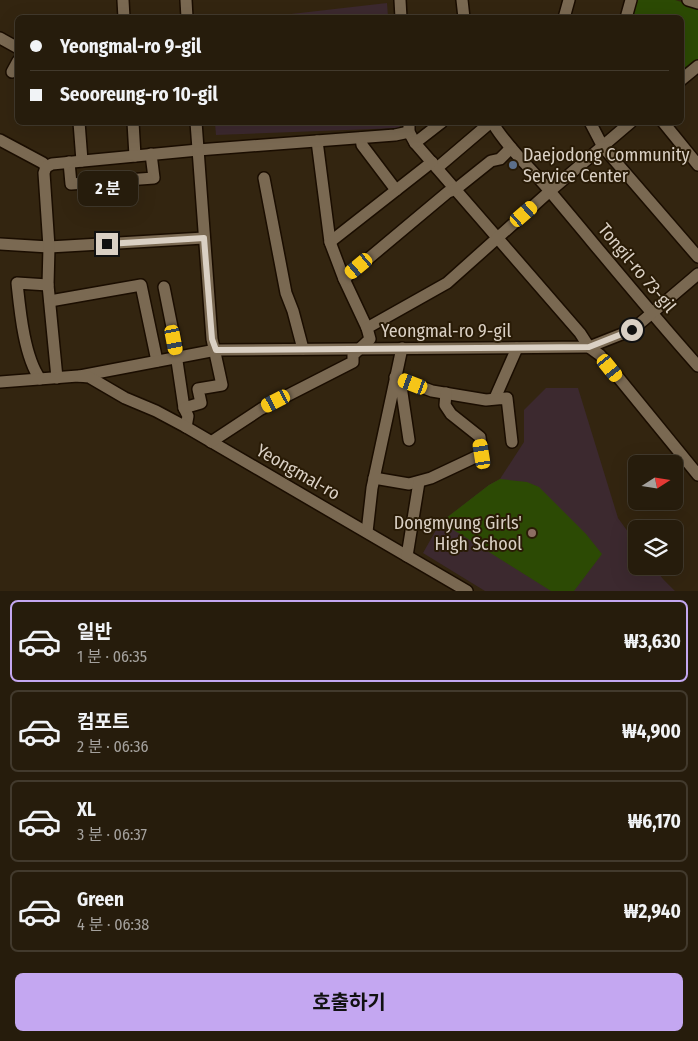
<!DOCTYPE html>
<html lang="ko">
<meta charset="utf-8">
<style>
:root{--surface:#261c0c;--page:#32291a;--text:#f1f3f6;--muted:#a4a19d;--line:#423a2d;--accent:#c4a7f1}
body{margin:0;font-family:"Fira Sans Condensed","Noto Sans KR",sans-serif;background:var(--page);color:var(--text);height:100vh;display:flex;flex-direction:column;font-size:19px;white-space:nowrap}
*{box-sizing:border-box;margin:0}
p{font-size:16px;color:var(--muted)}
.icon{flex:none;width:28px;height:28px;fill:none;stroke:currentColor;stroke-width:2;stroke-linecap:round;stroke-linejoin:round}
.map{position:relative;height:591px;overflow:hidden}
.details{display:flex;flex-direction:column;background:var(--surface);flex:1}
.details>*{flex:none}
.banner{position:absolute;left:15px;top:15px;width:669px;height:110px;border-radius:8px;box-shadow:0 5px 20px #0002,0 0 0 1px var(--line);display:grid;align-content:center;height:110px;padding:0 15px;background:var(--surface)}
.needle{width:32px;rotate:78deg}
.controls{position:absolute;left:628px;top:455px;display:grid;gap:10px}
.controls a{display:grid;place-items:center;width:55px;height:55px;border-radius:8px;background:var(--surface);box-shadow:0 5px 20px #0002,0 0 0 1px var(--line);font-size:25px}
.end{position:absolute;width:22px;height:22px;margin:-11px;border:6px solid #dad0c4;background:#111;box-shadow:0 0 0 2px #111}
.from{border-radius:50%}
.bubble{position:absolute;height:35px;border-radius:8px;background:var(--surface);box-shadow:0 5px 20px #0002,0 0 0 1px var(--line);font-size:16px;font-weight:700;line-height:35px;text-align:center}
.car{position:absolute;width:15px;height:30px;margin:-15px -8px;border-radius:6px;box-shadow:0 0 4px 1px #0007;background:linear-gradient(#f5c518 24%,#345 0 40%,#f5c518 0 76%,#345 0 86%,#f5c518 0)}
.banner b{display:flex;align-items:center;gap:18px;height:48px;font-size:19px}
.banner b+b{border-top:1px solid var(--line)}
.banner i{width:12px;height:12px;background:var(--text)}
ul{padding:9px 0 0;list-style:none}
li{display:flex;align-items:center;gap:15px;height:82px;margin:0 10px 8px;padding:0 5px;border:2px solid var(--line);border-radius:8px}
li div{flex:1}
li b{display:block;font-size:19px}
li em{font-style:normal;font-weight:700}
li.active{border-color:var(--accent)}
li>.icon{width:45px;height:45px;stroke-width:1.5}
.button{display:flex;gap:10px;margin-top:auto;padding:10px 15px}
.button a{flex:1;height:58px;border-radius:8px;background:var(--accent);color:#111;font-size:20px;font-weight:700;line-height:58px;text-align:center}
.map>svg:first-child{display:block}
</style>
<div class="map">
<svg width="698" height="591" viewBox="0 0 698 591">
<rect width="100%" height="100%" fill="#332510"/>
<g fill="#3c292f">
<polygon points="387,3 388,17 265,17"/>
<polygon points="399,122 400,128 216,135 215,123"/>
<polygon points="546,388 578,388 618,518 636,543 636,566 653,566 663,579 675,591 485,591 423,553 440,523 489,485 500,479 524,442 524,410"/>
</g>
<g fill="#2c4a04">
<polygon points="636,0 675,0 698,7 698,59 681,73 681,18 631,18"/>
<polygon points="500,479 527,482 539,487 586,534 602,554 574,591 551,591 441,522 489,485"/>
</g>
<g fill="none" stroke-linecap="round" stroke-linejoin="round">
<g stroke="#1a0d00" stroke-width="14">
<g id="minor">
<polyline points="123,0 124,18"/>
<polyline points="186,0 187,18"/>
<polyline points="400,0 401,18"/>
<polyline points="462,0 464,18"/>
<polyline points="688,0 698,3"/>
<polyline points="564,18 569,0"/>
<polyline points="626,18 631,0"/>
<polyline points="0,38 18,48"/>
<polyline points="12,72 18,61"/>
<polyline points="681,80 698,66"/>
<polyline points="79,122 82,161"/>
<polyline points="133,122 135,156"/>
<polyline points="409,122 409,132 415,143 580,333 589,347 600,355 698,475"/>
<path d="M492 122C508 149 533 170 553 195 601 252 648 310 698 366"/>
<polyline points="590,122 603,147 698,257"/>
<polyline points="663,122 698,165"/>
<polyline points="361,138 362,145 396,190"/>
<polyline points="0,140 43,163 46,167"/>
<polyline points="317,141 330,242 344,279 367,328"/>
<polyline points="415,143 442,122"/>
<polyline points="69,162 71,184 154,178 151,154"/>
<polyline points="437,168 491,122"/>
<polyline points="264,178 286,293 293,311 303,349"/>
<polyline points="330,242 432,162"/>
<polyline points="0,244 49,247 204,238"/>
<polyline points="344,279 448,192 456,189 491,161 500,159 511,148"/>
<polyline points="164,287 178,357 177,361 184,408 188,416 186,427"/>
<polyline points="50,301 141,285 157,361"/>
<polyline points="80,376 216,350 589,347 632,330 698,274"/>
<polyline points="57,378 48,285 49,247 44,173 46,167 52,164 198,150 395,135 409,132"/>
<path d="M40 379C24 356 20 311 17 283L48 285"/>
<polyline points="0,382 78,376 89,377 125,398 156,411 186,427 467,591"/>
<polyline points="495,398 517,348"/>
<polyline points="184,408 201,403 198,389 222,385 212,339 196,122"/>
<polyline points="409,440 401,386 395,377 432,391 486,400 507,398 512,442"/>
<polyline points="211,442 261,409 353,362 353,355 370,339 367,328 447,283 550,191 631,122"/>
<polyline points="374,478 409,484 431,478 482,454 480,437 451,414 445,405 446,393"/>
<polyline points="367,532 372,488 402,348"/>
<polyline points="407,556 419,482"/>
</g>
</g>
<use href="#minor" stroke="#7a6952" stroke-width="11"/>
</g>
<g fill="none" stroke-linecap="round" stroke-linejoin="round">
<polyline stroke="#dad0c4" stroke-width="6" points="107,244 204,238 212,339 216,350 589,347 632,330"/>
</g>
<circle fill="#5c6f8a" stroke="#291b06" stroke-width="2" cx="513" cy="165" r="5"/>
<circle fill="#8d6e63" stroke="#291b06" stroke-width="2" cx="532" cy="533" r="5"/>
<g text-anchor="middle" stroke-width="4" stroke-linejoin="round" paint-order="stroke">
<g font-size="18" fill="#dad0c4" stroke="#291b06" text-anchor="start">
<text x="523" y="161">Daejodong Community<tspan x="523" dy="21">Service Center</tspan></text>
<text x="522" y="529" text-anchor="end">Dongmyung Girls'<tspan x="522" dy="21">High School</tspan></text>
</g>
<g font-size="18" fill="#dad0c4" stroke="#291b06">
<text transform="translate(637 268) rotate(50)" y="6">Tongil-ro 73-gil</text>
<text x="446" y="337">Yeongmal-ro 9-gil</text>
<text transform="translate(298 472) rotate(30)" y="6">Yeongmal-ro</text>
</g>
</g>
</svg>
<div class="controls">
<a><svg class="needle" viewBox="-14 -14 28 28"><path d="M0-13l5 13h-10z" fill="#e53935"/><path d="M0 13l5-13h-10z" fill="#a4a19d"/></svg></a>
<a><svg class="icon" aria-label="layers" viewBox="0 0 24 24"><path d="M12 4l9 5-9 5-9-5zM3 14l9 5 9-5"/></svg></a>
</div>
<i class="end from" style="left:632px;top:330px"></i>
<i class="end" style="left:107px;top:244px"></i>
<div class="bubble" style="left:78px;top:171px;width:60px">2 분</div>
<i class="car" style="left:524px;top:214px;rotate:49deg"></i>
<i class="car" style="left:359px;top:266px;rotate:230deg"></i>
<i class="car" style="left:174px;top:340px;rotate:169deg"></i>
<i class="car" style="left:610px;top:368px;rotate:141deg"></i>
<i class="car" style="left:413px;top:384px;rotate:291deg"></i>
<i class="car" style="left:276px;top:401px;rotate:243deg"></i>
<i class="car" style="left:482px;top:454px;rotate:351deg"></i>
<div class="banner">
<b><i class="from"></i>Yeongmal-ro 9-gil</b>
<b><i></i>Seooreung-ro 10-gil</b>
</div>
</div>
<section class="details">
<ul>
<li class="active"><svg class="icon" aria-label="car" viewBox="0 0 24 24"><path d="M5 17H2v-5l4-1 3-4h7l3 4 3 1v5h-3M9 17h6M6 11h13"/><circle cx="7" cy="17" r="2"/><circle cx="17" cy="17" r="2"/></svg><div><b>일반</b><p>1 분 · 06:35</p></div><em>₩3,630</em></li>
<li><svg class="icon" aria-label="car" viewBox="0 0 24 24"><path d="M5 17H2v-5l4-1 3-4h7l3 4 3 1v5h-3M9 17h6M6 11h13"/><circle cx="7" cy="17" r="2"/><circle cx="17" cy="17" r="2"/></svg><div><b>컴포트</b><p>2 분 · 06:36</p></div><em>₩4,900</em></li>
<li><svg class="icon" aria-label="car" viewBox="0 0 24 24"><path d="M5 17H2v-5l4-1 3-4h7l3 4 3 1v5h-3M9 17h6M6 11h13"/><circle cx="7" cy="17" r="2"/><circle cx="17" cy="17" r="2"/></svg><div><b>XL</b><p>3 분 · 06:37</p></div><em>₩6,170</em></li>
<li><svg class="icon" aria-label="car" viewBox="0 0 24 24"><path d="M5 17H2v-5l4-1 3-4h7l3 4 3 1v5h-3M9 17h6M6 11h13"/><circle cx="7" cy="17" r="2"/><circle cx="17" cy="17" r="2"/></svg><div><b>Green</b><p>4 분 · 06:38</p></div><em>₩2,940</em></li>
</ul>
<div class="button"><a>호출하기</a></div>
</section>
